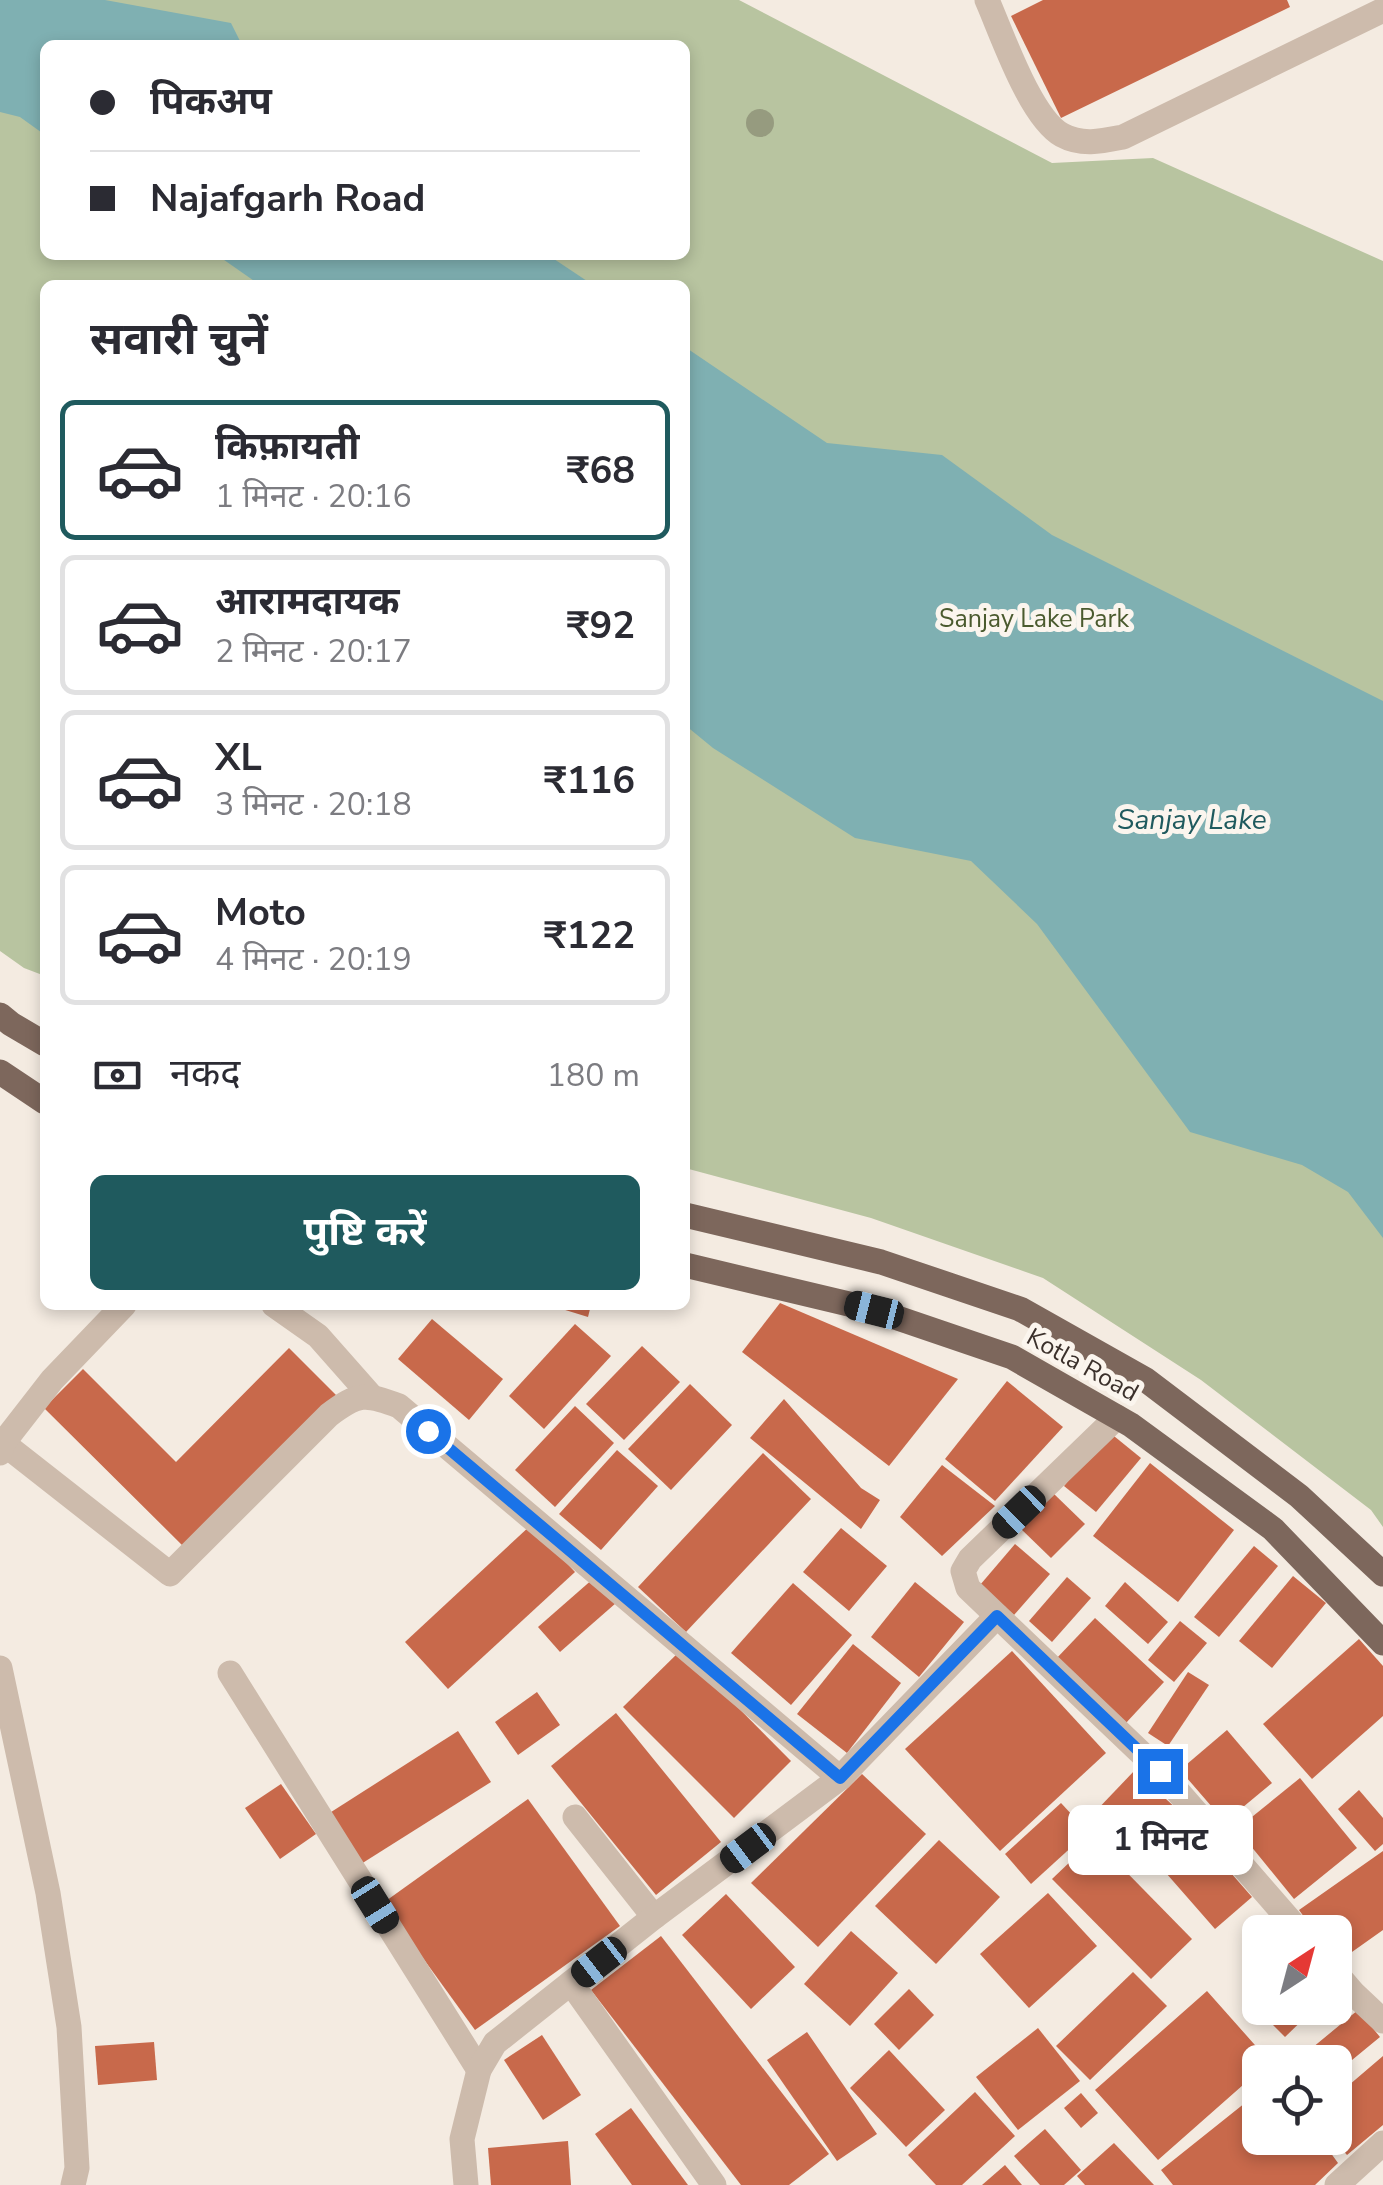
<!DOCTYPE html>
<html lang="hi">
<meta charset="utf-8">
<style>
:root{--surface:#fff;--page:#f2f2f3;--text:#2b2b33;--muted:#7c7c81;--line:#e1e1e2;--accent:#1f5a5e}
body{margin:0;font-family:"Nunito Sans","Noto Sans Devanagari",sans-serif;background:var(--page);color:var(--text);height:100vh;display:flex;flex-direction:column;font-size:38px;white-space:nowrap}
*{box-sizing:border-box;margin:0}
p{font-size:32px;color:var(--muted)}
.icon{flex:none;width:55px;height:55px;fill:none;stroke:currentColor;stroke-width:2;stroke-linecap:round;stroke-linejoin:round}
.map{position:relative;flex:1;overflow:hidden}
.sheet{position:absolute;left:40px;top:280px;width:650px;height:1030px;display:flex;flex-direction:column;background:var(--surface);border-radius:15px;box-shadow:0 5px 15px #0003}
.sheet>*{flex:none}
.hud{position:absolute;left:40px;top:40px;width:650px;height:220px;border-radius:15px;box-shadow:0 5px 15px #0003;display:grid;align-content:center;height:220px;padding:0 50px;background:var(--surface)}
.needle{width:65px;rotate:36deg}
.tools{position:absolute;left:1242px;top:1915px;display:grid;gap:20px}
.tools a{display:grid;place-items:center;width:110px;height:110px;border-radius:15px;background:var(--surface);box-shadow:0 5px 15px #0003;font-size:50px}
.end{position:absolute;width:45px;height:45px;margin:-22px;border:12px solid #1a73e8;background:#fff;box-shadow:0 0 0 5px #fff}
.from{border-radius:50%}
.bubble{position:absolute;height:70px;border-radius:15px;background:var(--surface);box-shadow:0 5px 15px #0003;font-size:32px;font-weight:700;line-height:70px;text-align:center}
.car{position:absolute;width:30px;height:60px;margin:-30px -15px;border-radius:12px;box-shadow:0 0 8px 2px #0007;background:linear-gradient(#222 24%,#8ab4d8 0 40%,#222 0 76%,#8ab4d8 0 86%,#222 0)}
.hud b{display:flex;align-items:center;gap:35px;height:95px;font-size:38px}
.hud b+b{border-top:2px solid var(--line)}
.hud i{width:25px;height:25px;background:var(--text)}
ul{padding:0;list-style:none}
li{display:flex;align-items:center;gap:30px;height:140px;margin:0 20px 15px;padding:0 30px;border:5px solid var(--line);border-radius:15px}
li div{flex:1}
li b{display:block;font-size:38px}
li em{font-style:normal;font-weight:700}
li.selected{border-color:var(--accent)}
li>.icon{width:90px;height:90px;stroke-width:1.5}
h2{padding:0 50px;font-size:45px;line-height:120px}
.pay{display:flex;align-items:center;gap:25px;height:110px;padding:0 50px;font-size:38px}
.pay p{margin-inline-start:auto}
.action{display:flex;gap:20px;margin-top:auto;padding:20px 50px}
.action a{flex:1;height:115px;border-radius:15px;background:var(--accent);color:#fff;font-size:40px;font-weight:700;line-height:115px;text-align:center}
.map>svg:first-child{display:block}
</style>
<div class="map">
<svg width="1383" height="2185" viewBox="0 0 1383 2185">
<rect width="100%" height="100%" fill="#f4ebe1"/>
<path fill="#b8c4a0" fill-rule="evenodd" d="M0 0H739L1052 163 1153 158 1383 261V1527L1371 1510 1201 1380 1043 1278 871 1218 685 1168V285H45V976L24 968 0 951ZM45 45H685V255H45Z"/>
<g fill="#7fb0b2">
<polygon points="0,0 105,0 231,23 242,45 45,45 45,135 20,117 0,112"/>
<polygon points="217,255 548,255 593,285 260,285"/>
<polygon points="685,347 827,443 942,455 1052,535 1383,701 1383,1238 1348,1192 1302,1165 1190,1132 1037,924 971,861 855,838 713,748 685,725"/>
</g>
<g fill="#c8694b">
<polygon points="1043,0 1287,0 1290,7 1061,118 1011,16"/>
<polygon points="780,1303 958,1379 889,1466 742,1352"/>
<polygon points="549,1305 591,1305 588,1317"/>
<polygon points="432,1319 503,1379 469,1420 398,1359"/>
<polygon points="575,1324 611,1356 544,1429 509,1396"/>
<polygon points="642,1346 680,1382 624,1440 586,1404"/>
<polygon points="289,1348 336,1395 184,1547 44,1408 83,1369 176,1462"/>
<polygon points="1007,1381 1063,1427 995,1501 945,1459"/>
<polygon points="690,1384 732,1425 671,1490 628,1449"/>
<polygon points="784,1399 861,1488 880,1500 861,1529 750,1438"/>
<polygon points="575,1406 614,1443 555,1507 515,1470"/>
<polygon points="1109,1432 1141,1458 1096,1512 1064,1486"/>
<polygon points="617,1450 658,1486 601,1550 559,1514"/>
<polygon points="763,1453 811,1499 686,1632 638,1587"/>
<polygon points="1150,1463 1234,1530 1178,1602 1093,1536"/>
<polygon points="942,1465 995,1506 942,1556 900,1517"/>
<polygon points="1053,1493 1085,1524 1051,1558 1019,1527"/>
<polygon points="531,1525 575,1572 448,1689 405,1642"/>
<polygon points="841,1528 887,1566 849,1611 803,1572"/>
<polygon points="1015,1544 1050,1574 1014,1615 980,1585"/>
<polygon points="1254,1546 1278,1566 1219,1637 1194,1617"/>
<polygon points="1293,1576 1326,1603 1272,1668 1239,1641"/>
<polygon points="1067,1577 1091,1598 1052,1642 1029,1621"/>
<polygon points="594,1578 616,1603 560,1652 538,1627"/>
<polygon points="915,1582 964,1622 919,1677 871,1637"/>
<polygon points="1125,1582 1168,1622 1148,1644 1105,1606"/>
<polygon points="793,1583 852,1635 791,1705 731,1653"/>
<polygon points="1095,1618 1164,1682 1125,1724 1055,1660"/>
<polygon points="1180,1621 1207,1643 1174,1682 1148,1660"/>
<polygon points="1359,1639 1383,1666 1383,1716 1312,1779 1263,1724"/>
<polygon points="853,1644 901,1683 847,1753 797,1714"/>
<polygon points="681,1650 791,1761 734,1818 623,1707"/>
<polygon points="1012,1651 1106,1753 1000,1851 905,1749"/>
<polygon points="1188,1672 1209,1685 1168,1746 1148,1733"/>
<polygon points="537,1692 560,1725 518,1755 495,1722"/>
<polygon points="616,1713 721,1842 656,1895 551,1766"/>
<polygon points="1227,1730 1272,1783 1225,1822 1180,1770"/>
<polygon points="458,1731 491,1782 361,1864 328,1814"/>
<polygon points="1135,1770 1181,1813 1139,1858 1093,1814"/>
<polygon points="862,1774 926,1834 818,1947 751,1883"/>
<polygon points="1300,1778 1357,1848 1294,1899 1237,1829"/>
<polygon points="281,1784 316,1834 280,1859 245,1808"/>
<polygon points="1359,1790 1383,1818 1383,1844 1375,1851 1338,1809"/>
<polygon points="528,1799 620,1926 475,2030 383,1903"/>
<polygon points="1061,1803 1088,1832 1031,1884 1005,1854"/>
<polygon points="1189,1825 1252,1897 1215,1929 1152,1857"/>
<polygon points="1094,1839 1192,1939 1151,1979 1052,1879"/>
<polygon points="939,1840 1000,1897 936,1964 875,1906"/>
<polygon points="1383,1851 1383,1930 1335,1964 1335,1932 1315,1932 1299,1910"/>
<polygon points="1048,1893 1097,1946 1029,2008 980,1954"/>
<polygon points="726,1894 795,1967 751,2009 682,1935"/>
<polygon points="851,1931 898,1973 850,2026 804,1984"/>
<polygon points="661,1936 829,2154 789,2185 741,2185 591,1990"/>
<polygon points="1133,1972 1167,2006 1090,2080 1056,2046"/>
<polygon points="909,1989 934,2015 899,2050 874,2024"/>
<polygon points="1207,1991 1270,2062 1260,2062 1260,2070 1158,2160 1095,2090"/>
<polygon points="1270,2008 1315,2008 1285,2037 1263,2015"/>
<polygon points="1358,2010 1380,2037 1335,2074 1335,2062 1295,2062"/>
<polygon points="1038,2028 1080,2081 1018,2130 976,2077"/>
<polygon points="807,2032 877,2134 837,2161 767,2060"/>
<polygon points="542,2035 581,2095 543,2120 504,2060"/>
<polygon points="154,2042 157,2080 98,2085 95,2046"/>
<polygon points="889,2050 945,2110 906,2147 850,2088"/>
<polygon points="1383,2056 1383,2125 1347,2155 1332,2138 1335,2138 1335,2097"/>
<polygon points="1260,2091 1260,2138 1320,2138 1338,2163 1315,2185 1173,2185 1161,2170"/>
<polygon points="975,2092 1015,2136 962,2185 936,2185 908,2155"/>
<polygon points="1081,2093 1098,2113 1081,2128 1064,2108"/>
<polygon points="631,2108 688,2185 632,2185 595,2134"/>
<polygon points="1045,2129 1081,2170 1064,2185 1040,2185 1014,2156"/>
<polygon points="568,2141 571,2185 491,2185 488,2148"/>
<polygon points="1114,2143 1154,2185 1085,2185 1077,2176"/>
<polygon points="1005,2165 1022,2185 982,2185"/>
</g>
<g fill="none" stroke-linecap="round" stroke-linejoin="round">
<g stroke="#cdbbac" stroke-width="25">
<path d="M987 0C1002 34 1030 117 1062 135 1082 146 1103 141 1123 137L1383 10"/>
<polyline points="274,1305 318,1336 371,1396"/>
<polyline points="1117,1417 970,1559 963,1571 968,1588 1160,1771 1300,1932"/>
<path d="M3 1443 170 1574 329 1415C358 1393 365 1393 399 1406L840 1778"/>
<polyline points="0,1453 3,1443 52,1380 124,1305"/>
<polyline points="0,1668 48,1893 69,2027 77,2168 73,2185"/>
<polyline points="230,1673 479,2070"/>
<polyline points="575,1817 654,1917"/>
<polyline points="1335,1972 1353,1993 1383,2021"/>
<polyline points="571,1983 714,2185"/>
<polyline points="466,2185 462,2139 479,2070 495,2043 654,1917 840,1778 997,1616"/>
<polyline points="1337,2185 1383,2143"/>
</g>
<g stroke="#7d675c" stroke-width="25">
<polyline points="0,1015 11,1024 45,1044"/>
<polyline points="0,1072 45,1102"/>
<polyline points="685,1215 881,1262 1020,1309 1146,1380 1299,1496 1383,1574"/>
<polyline points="685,1265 874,1310 1012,1357 1131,1425 1273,1529 1383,1643"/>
</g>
</g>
<circle fill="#969b7f" cx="760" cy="123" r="14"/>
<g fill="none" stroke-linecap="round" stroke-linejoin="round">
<polyline stroke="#1a73e8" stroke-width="12" points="428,1431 840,1778 997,1616 1160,1771"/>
</g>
<g text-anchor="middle" stroke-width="10" stroke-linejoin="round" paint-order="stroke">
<g font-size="25" fill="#4a5a2e" stroke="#fbf5ee">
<text x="1034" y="627">Sanjay Lake Park</text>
</g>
<g font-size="25" fill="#3b302b" stroke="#fbf5ee">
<text transform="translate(1083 1364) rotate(29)" y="9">Kotla Road</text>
</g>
<g font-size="28" font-style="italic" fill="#1f5a5e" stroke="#fbf5ee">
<text x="1192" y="829">Sanjay Lake</text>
</g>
</g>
</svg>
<div class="tools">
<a><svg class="needle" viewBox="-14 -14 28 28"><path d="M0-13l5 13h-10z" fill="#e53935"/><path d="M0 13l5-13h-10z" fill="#7c7c81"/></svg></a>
<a><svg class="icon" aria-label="locate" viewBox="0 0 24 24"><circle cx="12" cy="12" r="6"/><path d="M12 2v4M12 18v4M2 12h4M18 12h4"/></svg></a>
</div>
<i class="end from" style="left:428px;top:1431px"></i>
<i class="end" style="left:1160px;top:1771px"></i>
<div class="bubble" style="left:1068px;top:1805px;width:185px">1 मिनट</div>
<i class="car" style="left:874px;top:1310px;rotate:284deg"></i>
<i class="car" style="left:1019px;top:1512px;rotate:226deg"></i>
<i class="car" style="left:748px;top:1848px;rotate:233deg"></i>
<i class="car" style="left:375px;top:1905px;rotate:148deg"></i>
<i class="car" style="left:599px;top:1962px;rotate:232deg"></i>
<div class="hud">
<b><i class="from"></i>पिकअप</b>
<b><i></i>Najafgarh Road</b>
</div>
<section class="sheet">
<h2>सवारी चुनें</h2>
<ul>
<li class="selected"><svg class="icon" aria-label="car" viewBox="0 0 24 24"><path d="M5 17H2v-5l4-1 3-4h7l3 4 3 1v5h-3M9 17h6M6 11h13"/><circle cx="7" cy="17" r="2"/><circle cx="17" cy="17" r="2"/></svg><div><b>किफ़ायती</b><p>1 मिनट · 20:16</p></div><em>₹68</em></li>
<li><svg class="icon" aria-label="car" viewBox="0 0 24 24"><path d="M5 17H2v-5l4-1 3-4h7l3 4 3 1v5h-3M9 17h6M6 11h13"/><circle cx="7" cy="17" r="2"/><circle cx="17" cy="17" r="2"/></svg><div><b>आरामदायक</b><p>2 मिनट · 20:17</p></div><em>₹92</em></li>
<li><svg class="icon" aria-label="car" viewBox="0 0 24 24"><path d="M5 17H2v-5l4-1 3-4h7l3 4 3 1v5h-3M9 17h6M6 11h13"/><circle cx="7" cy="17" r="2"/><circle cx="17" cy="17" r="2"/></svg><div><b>XL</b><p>3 मिनट · 20:18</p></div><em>₹116</em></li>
<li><svg class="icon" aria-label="car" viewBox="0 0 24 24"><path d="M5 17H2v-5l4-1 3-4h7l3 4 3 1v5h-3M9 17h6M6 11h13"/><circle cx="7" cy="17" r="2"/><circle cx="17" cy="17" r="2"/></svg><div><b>Moto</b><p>4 मिनट · 20:19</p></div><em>₹122</em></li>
</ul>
<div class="pay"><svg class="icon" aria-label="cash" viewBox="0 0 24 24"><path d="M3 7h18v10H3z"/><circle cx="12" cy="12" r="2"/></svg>नकद<p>180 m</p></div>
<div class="action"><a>पुष्टि करें</a></div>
</section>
</div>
